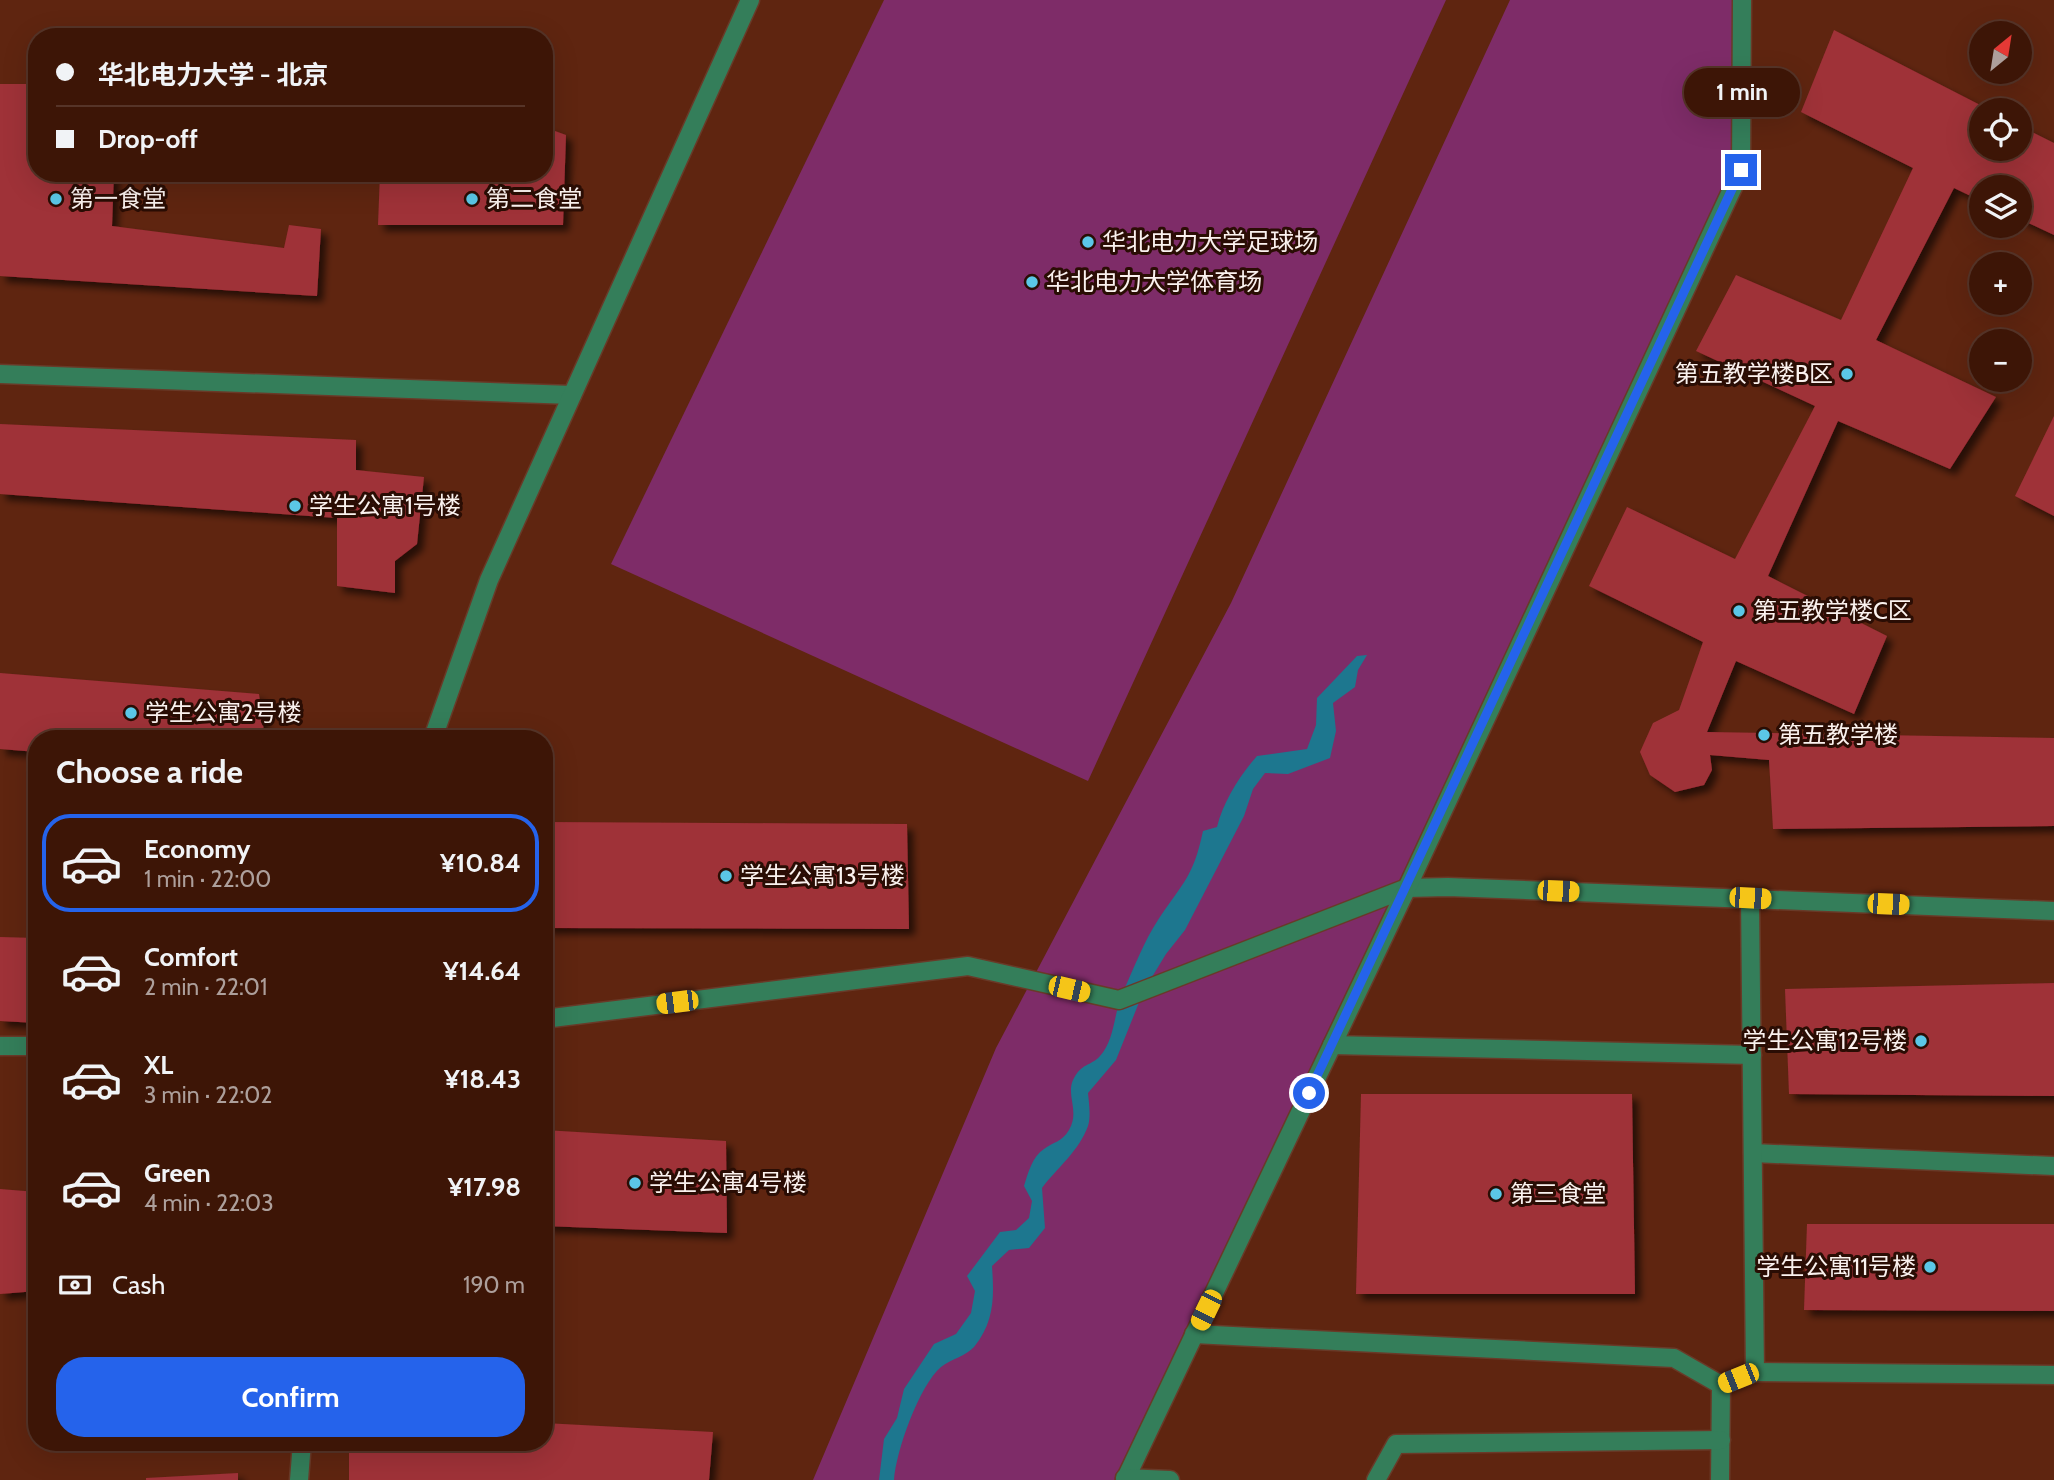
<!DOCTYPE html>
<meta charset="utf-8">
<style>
:root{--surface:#3d1506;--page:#441e10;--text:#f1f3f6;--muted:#ad9f9b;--line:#563428;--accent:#2563eb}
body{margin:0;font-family:Cabin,"Noto Sans SC",sans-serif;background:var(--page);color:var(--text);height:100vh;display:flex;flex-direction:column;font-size:26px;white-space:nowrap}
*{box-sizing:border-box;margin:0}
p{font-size:23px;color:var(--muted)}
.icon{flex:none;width:38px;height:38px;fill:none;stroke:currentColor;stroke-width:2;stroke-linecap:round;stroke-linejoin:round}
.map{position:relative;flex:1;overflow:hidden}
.side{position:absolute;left:28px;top:730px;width:525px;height:721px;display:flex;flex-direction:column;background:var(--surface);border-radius:28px;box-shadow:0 7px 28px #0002,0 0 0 2px var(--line)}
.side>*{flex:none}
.banner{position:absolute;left:28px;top:28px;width:525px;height:154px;border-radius:28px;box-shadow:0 7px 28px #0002,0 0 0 2px var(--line);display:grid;align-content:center;height:154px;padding:0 28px;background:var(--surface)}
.needle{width:46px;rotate:30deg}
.controls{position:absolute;left:1969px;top:21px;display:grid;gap:14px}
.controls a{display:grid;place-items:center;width:63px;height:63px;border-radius:50%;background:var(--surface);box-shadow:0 7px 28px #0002,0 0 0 2px var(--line);font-size:35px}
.end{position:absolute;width:32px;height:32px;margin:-16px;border:9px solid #2563eb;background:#fff;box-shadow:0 0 0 4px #fff}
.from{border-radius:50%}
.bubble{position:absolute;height:49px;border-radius:24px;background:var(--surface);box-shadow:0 7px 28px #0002,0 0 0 2px var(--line);font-size:23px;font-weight:700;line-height:49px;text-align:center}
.car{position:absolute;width:21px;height:42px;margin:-21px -10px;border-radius:9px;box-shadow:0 0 5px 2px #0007;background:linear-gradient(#f5c518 24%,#345 0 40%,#f5c518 0 76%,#345 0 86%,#f5c518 0)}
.banner b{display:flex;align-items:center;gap:24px;height:66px;font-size:26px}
.banner b+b{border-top:2px solid var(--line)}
.banner i{width:18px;height:18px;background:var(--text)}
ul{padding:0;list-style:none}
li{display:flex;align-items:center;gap:21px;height:98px;margin:0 14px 10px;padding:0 14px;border:4px solid transparent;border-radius:28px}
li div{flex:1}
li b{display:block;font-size:26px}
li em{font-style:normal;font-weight:700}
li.selected{border-color:var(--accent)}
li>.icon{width:63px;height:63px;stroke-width:1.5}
h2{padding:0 28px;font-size:32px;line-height:84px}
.pay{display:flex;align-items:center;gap:18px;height:77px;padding:0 28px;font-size:26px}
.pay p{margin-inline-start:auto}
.button{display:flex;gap:14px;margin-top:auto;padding:14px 28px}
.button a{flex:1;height:80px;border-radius:28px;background:var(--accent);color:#fff;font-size:28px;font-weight:700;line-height:80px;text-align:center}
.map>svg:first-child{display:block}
</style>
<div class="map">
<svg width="2054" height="1480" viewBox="0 0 2054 1480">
<defs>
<filter id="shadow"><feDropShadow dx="6" dy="6" stdDeviation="3.5" flood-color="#0009"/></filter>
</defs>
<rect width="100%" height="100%" fill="#511c08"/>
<path fill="#5f2510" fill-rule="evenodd" d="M0 0H2054V1480H0ZM1981 33H2020V72H1981ZM37 37H544V173H37ZM1981 110H2020V149H1981ZM1981 187H2020V226H1981ZM1981 264H2020V303H1981ZM1981 341H2020V380H1981ZM37 738H544V1442H37Z"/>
<g fill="#7e2c68">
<polygon points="884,0 1446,0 1088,781 611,564"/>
<polygon points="1510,0 1742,0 1741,170 1125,1480 813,1480 996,1048 1231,603"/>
</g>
<path fill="#1d778f" d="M1367 655 1358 670 1355 687 1333 703 1336 731 1330 758 1288 774 1265 773 1253 789 1244 816 1185 930 1166 954 1144 990 1116 1060 1088 1093C1089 1103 1091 1117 1088 1126 1079 1151 1057 1168 1042 1188L1045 1228 1029 1248 1009 1250 992 1266C994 1296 995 1321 974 1347 966 1356 951 1359 941 1367 919 1386 896 1451 894 1480H879L884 1439 897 1418 904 1389 934 1344 956 1334 971 1313 975 1291 967 1276 1000 1232 1016 1230 1029 1218 1032 1201 1024 1186C1028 1173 1032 1157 1044 1149 1053 1142 1062 1142 1069 1130 1080 1111 1066 1096 1073 1080 1082 1062 1090 1067 1100 1056 1115 1040 1114 1011 1123 992 1134 968 1144 941 1158 920 1183 882 1193 878 1203 831L1217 827C1223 802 1240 775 1257 756L1307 749 1316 725 1317 698 1357 656Z"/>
<g fill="#9f3039" filter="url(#shadow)">
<polygon points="1834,30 1990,110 1981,110 1981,149 2020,149 2020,126 2054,143 2054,235 2020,219 2020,187 1981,187 1981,201 1954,188 1876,340 1996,397 1950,469 1838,421 1768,576 1887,636 1854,714 1736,661 1707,732 2054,738 2054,826 1773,829 1769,760 1710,755 1712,770 1704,785 1675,792 1650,775 1640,752 1653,723 1679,710 1703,642 1589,586 1627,507 1735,559 1815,406 1696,351 1736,275 1841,320 1913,168 1801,112"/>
<polygon points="0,84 37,84 37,173 114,173 112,226 284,248 289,225 321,229 317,296 0,276"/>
<polygon points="544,127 566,135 563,225 378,225 380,173 544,173"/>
<polygon points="2054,416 2054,516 2015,496"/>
<polygon points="0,424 356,440 356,470 424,477 417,544 395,561 395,593 337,586 337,518 0,494"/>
<polygon points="0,673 259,694 264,732 304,738 37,738 37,752 0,749"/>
<polygon points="544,822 907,824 909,929 544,928"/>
<polygon points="0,937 37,938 37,1023 0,1021"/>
<polygon points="2054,983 2054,1096 1789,1094 1785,989"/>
<polygon points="1361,1094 1632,1094 1635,1294 1356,1294"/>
<polygon points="544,1130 726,1141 727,1233 544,1226"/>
<polygon points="0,1189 37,1192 37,1291 0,1294"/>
<polygon points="1807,1224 2054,1224 2054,1311 1804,1310"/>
<polygon points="544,1423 713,1432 709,1480 349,1480 349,1442 544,1442"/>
<polygon points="238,1473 238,1480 146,1480 146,1478"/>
</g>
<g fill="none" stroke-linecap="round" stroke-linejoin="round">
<g stroke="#693a28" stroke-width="21">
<g id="lane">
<polyline points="0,374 572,395"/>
<polyline points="433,738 489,580 750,0"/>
<polyline points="544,1019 968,966 1119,1000 1407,888 1448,887 2054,911"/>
<polyline points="0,1046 37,1046"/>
<polyline points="1194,1334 1674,1358 1721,1385 1720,1480"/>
<polyline points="299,1480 302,1442"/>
<polyline points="1125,1480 1407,888 1741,170 1742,0"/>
</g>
</g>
<g stroke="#693a28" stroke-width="21">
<g id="street">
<polyline points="1332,1045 1752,1055"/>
<polyline points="1753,1153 2054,1166"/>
<polyline points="1755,1372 2054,1375"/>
<polyline points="1721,1385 1755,1372 1750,899"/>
<polyline points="1125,1478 1170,1480"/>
<polyline points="1376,1480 1396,1444 1721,1440"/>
</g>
</g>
<use href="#lane" stroke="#347e5a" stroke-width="18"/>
<use href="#street" stroke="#347e5a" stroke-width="18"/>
</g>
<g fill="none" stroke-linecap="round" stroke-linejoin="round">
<polyline stroke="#2563eb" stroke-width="9" points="1309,1093 1741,170"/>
</g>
<g fill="#5bc7e7" stroke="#2a0d04" stroke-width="2.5">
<circle cx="56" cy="199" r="7"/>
<circle cx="472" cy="199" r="7"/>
<circle cx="1088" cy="242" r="7"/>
<circle cx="1032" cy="282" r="7"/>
<circle cx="1847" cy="374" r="7"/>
<circle cx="295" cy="506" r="7"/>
<circle cx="1739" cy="611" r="7"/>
<circle cx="131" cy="713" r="7"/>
<circle cx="1764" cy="735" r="7"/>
<circle cx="726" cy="876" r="7"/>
<circle cx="1921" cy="1041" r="7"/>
<circle cx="635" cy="1183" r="7"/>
<circle cx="1496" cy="1194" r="7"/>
<circle cx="1930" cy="1267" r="7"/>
</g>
<g text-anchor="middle" stroke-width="6" stroke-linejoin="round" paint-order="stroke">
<g font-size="24" fill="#faf1ee" stroke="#2a0d04" text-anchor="start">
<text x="70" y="207">第一食堂</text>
<text x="486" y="207">第二食堂</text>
<text x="1102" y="250">华北电力大学足球场</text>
<text x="1046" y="290">华北电力大学体育场</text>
<text x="1833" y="382" text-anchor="end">第五教学楼B区</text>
<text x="309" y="514">学生公寓1号楼</text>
<text x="1753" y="619">第五教学楼C区</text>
<text x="145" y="721">学生公寓2号楼</text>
<text x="1778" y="743">第五教学楼</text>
<text x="740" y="884">学生公寓13号楼</text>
<text x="1907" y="1049" text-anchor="end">学生公寓12号楼</text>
<text x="649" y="1191">学生公寓4号楼</text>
<text x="1510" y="1202">第三食堂</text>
<text x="1916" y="1275" text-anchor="end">学生公寓11号楼</text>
</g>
</g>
</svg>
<div class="controls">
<a><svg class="needle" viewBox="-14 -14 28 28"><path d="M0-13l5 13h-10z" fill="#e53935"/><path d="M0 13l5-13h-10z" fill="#ad9f9b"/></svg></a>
<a><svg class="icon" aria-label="locate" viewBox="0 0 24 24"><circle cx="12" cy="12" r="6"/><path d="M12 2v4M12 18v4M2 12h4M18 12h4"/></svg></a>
<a><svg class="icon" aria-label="layers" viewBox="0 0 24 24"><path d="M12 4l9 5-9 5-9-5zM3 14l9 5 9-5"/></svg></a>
<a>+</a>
<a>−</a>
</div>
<i class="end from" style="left:1309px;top:1093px"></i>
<i class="end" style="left:1741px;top:170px"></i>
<div class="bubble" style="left:1684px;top:68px;width:116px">1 min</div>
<i class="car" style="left:1558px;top:891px;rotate:92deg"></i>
<i class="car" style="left:1750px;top:898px;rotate:93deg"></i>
<i class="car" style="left:1888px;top:904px;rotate:92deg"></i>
<i class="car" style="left:1069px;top:989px;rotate:103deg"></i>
<i class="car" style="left:677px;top:1002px;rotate:263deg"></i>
<i class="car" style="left:1206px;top:1310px;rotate:206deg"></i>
<i class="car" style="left:1738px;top:1378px;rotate:248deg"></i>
<div class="banner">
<b><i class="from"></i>华北电力大学 - 北京</b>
<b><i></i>Drop-off</b>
</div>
<section class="side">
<h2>Choose a ride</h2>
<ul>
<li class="selected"><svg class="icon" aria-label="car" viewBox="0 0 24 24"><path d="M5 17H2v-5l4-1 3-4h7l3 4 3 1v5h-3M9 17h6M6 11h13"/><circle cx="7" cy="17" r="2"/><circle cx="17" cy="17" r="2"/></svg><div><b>Economy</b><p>1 min · 22:00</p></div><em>¥10.84</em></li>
<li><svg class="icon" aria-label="car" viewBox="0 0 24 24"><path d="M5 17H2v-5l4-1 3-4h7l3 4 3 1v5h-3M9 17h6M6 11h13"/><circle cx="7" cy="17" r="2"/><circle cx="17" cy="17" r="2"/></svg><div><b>Comfort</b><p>2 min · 22:01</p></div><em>¥14.64</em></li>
<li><svg class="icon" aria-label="car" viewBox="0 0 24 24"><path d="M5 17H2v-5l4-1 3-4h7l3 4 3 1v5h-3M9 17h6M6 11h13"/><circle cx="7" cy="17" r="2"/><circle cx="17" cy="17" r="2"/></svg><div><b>XL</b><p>3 min · 22:02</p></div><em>¥18.43</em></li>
<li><svg class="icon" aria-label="car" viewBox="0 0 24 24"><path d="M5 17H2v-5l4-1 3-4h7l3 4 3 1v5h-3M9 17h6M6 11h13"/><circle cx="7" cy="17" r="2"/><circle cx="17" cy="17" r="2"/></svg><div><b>Green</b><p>4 min · 22:03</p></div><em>¥17.98</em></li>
</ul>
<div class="pay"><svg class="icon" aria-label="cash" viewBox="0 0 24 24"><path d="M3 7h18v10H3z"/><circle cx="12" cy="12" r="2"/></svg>Cash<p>190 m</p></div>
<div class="button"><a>Confirm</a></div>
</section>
</div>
